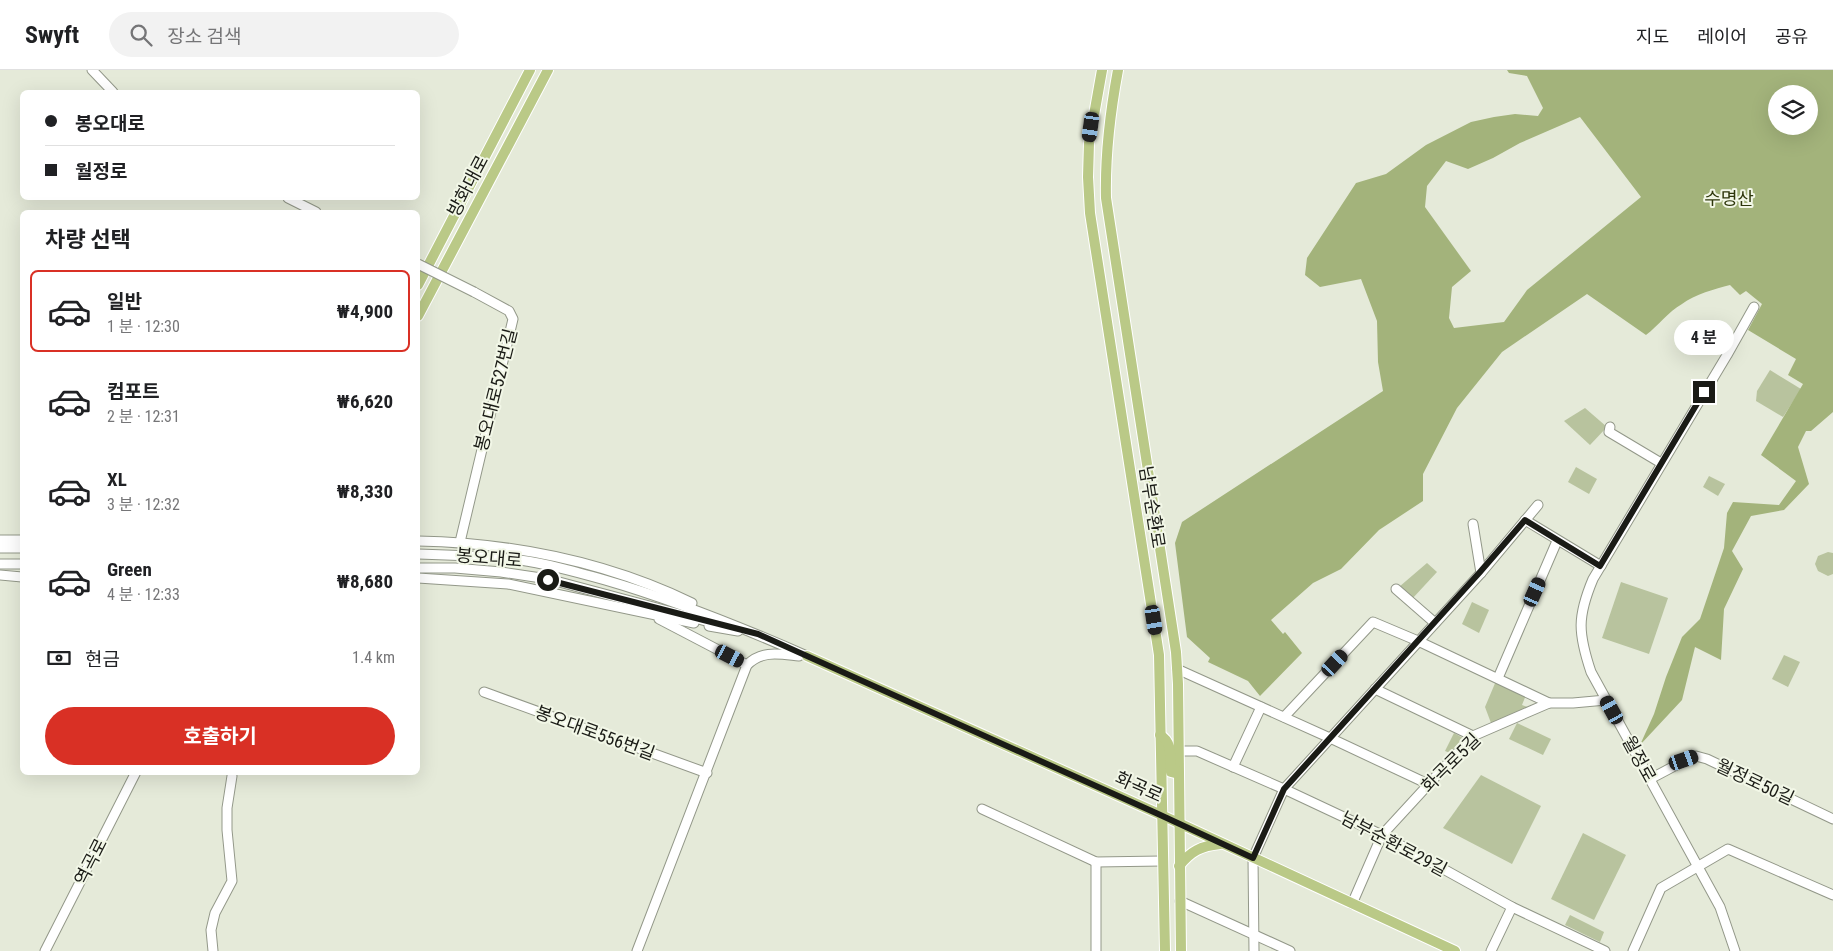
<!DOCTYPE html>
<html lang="ko">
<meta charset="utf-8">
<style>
:root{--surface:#fff;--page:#f2f2f2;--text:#202124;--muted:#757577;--line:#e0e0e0;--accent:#d93025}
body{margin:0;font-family:"Roboto Condensed","Noto Sans KR",sans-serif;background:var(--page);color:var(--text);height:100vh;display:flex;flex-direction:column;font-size:19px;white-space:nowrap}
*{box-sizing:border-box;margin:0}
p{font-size:16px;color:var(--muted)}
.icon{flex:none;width:28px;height:28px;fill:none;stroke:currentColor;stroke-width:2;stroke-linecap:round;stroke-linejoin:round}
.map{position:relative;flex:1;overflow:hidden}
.sheet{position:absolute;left:20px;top:140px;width:400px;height:565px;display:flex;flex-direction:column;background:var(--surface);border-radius:8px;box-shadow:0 5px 20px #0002}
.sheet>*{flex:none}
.hud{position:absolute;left:20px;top:20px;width:400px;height:110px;border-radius:8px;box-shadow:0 5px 20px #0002;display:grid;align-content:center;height:110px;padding:0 25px;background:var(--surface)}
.tools{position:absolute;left:1768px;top:15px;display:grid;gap:10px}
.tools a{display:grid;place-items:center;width:50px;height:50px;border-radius:50%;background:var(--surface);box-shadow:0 5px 20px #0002;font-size:25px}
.end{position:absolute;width:22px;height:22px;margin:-11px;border:6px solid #1a1b16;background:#fff;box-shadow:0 0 0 2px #fff}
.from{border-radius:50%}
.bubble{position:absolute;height:35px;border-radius:18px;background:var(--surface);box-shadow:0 5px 20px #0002;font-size:16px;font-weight:700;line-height:35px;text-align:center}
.car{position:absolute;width:15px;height:30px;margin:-15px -8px;border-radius:6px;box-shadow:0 0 4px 1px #0007;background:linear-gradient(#222 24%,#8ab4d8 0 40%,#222 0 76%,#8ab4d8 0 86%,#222 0)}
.hud b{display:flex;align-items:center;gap:18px;height:48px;font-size:19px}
.hud b+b{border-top:1px solid var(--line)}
.hud i{width:12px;height:12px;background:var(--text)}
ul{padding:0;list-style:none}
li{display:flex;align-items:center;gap:15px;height:82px;margin:0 10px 8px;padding:0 15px;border:2px solid transparent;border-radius:8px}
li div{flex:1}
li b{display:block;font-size:19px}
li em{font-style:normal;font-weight:700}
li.selected{border-color:var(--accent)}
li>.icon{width:45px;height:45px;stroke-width:1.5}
h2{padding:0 25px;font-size:22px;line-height:60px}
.pay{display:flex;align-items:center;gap:12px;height:55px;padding:0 25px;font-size:19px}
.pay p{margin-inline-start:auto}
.cta{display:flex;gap:10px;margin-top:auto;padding:10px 25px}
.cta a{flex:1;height:58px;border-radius:30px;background:var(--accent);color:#fff;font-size:20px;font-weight:700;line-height:58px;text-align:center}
header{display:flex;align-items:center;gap:30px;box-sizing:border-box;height:70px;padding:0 25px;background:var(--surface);border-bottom:1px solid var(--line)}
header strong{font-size:24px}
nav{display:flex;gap:28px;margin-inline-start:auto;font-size:18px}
.search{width:350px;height:45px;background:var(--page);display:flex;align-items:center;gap:12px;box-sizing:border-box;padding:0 18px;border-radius:28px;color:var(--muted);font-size:19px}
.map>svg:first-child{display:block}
</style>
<header>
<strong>Swyft</strong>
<div class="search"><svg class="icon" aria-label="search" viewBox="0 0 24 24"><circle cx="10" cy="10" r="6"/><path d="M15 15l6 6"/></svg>장소 검색</div>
<nav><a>지도</a><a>레이어</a><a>공유</a></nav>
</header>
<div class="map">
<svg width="1833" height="881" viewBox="0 0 1833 881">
<rect width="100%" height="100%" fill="#e5ead9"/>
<g fill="#b8c39e">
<path d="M1681 258H1687L1698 265C1696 273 1689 275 1682 275Z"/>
<polygon points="1770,300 1801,319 1783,347 1756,331 1757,321"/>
<polygon points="1585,338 1607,357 1590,375 1564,351"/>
<polygon points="1576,397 1597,409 1589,424 1568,412"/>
<polygon points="1709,406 1725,414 1718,426 1703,417"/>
<polygon points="1828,482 1833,483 1833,504 1828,506 1818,501 1815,494 1818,486"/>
<polygon points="1427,493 1437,502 1412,529 1399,517"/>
<polygon points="1621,512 1668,528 1649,584 1602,568"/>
<polygon points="1472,532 1489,540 1479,563 1462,554"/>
<polygon points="1784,585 1800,592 1788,617 1772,609"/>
<polygon points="1496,611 1526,625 1522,635 1530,638 1491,653 1485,637"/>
<polygon points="1517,653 1551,669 1543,685 1509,669"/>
<polygon points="1454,663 1463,668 1450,683 1445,681"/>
<polygon points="1481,705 1541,736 1512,794 1443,758"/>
<polygon points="1583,763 1626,785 1594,850 1551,829"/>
<polygon points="1570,845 1604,862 1600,872 1565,855"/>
</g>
<path fill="#a3b37b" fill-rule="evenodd" d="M1507 0H1833V342L1811 361H1806L1798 377 1809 414 1784 440 1751 446 1732 481 1743 499 1724 539 1721 590 1695 577 1682 630 1640 675 1654 644 1666 607 1682 567 1700 549 1724 478 1727 443 1733 432 1779 435 1796 411 1761 385 1803 314 1788 305 1796 289 1748 260 1762 234 1746 221 1740 225 1730 215C1715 219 1695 224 1682 234 1668 242 1659 255 1646 265L1587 224 1502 282 1457 338 1423 404V431L1379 460 1341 499 1313 513 1271 550 1283 564 1285 562 1302 583 1260 626 1248 611 1208 592 1210 588 1187 567 1175 473 1182 452 1383 321 1378 292 1377 251 1361 209 1320 217 1305 205 1307 188 1356 113 1386 104 1426 75 1471 52 1494 47 1515 44 1538 46 1543 38 1527 6 1509 3ZM1776 24H1809V56H1776ZM1580 47 1641 127 1527 220 1504 252 1454 258 1449 248 1452 217 1471 201 1425 137 1427 116 1446 91 1468 99 1493 88 1520 73Z"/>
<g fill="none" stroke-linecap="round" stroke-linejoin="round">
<g stroke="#939889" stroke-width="11">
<g id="minor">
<polyline points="92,0 113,22"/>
<polyline points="288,128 316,142"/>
<polyline points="1610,357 1609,362 1661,393"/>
<polyline points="1525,450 1601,496"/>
<polyline points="1473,454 1481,503"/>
<polyline points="0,470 22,470"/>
<path d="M418 471C512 473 607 492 692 533"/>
<polyline points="460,472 513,249 509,241 474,222"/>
<polyline points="0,478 22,478"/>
<path d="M418 484C452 485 486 486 520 490 549 494 577 502 605 510 674 530 741 557 807 586"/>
<polyline points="0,494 22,494"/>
<polyline points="418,498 455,498 501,502 548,509 717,554"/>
<polyline points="0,505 22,507"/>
<polyline points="418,508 508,514 694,553"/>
<polyline points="1396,519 1435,553"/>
<polyline points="659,549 747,595"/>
<polyline points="709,556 738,561"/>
<polyline points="1177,599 1330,668 1428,714"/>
<polyline points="1498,608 1557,471"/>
<polyline points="1375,619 1473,666"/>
<polyline points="484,622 707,703"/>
<polyline points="1284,647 1373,552 1418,571 1549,633"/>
<polyline points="1178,681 1197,681 1284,719 1382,765 1512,837 1605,881"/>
<polyline points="1233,697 1261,637"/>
<polyline points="1650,709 1684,691 1696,686 1707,689 1833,749"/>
<polyline points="982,739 1096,792 1162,791"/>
<polyline points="1096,792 1096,881"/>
<polyline points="1180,831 1290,881"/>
<polyline points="1352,834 1382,765 1473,666 1549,633 1573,633 1606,630"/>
<polyline points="45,881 136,702"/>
<polyline points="213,881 211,860 215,843 232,811 227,760 227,738 232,706"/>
<path d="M637 881 747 595C762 580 779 584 799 586"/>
<polyline points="1254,881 1253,788 1284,719 1481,503 1538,435"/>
<polyline points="1491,881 1512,837"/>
<polyline points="1633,881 1661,818 1728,779 1833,825"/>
<path d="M1735 881 1720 837 1591 602C1578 563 1577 547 1593 509L1727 285 1754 237"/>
</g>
</g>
<g stroke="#fff" stroke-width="12">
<g id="major">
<polyline points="1102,0 1089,73 1088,107 1090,143 1159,585 1165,881"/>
<path d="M1118 0C1110 43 1105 84 1106 128L1176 582 1178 614 1181 881"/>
<polyline points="418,215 530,0"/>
<polyline points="418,246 548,0"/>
<polyline points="807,586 1157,743 1455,881"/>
<path d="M1160 665C1174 673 1169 689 1171 702L1175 703 1178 701"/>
<path d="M1179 796C1191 781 1201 776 1220 774"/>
</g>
</g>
<use href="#minor" stroke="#fff" stroke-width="9"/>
<use href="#major" stroke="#bac987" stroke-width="10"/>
<g stroke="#939889" stroke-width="11" stroke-linecap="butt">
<polyline id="minor-bridge" points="418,194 474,222"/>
</g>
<use href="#minor-bridge" stroke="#fff" stroke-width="9"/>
</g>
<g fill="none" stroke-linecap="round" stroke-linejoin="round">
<polyline stroke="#1a1b16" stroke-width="6" points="548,510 758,564 1156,743 1253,788 1284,719 1480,502 1525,450 1600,496 1704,322"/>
</g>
<g text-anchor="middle" stroke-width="4" stroke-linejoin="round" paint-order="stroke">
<g font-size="18" fill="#1a1b16" stroke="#f2f7e7">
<text transform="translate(468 116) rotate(-62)" y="6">방화대로</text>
<text transform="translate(496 320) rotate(-76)" y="6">봉오대로527번길</text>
<text transform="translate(1152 437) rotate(81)" y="6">남부순환로</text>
<text transform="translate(489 488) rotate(5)" y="6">봉오대로</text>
<text transform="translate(595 663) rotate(20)" y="6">봉오대로556번길</text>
<text transform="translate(1639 689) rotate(61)" y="6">월정로</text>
<text transform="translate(1451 693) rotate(-45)" y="6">화곡로5길</text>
<text transform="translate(1755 712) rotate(25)" y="6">월정로50길</text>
<text transform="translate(1139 717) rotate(24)" y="6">화곡로</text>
<text transform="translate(1394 774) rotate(28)" y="6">남부순환로29길</text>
<text transform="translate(91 792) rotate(-63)" y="6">역곡로</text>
</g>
<g font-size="18" fill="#2d360b" stroke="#f2f7e7">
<text x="1729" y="135">수명산</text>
</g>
</g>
</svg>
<div class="tools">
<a><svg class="icon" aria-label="layers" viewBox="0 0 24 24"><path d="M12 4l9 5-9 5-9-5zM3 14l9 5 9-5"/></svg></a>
</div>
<i class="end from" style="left:548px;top:510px"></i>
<i class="end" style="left:1704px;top:322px"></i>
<div class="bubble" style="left:1674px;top:250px;width:60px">4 분</div>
<i class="car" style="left:1091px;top:57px;rotate:188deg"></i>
<i class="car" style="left:1535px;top:522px;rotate:24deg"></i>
<i class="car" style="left:1154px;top:550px;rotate:171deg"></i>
<i class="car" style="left:730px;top:586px;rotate:117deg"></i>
<i class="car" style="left:1335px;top:593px;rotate:43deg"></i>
<i class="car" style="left:1612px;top:640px;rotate:331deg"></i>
<i class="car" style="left:1684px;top:690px;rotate:71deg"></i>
<div class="hud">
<b><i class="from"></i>봉오대로</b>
<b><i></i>월정로</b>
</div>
<section class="sheet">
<h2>차량 선택</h2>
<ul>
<li class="selected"><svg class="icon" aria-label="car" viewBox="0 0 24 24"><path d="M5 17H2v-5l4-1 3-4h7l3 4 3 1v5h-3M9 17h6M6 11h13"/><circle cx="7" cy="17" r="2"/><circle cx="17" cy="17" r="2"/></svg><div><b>일반</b><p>1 분 · 12:30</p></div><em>₩4,900</em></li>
<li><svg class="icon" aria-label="car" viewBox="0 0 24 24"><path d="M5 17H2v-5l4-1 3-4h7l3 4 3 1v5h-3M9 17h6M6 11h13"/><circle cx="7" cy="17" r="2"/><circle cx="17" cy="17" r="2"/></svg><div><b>컴포트</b><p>2 분 · 12:31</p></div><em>₩6,620</em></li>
<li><svg class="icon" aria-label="car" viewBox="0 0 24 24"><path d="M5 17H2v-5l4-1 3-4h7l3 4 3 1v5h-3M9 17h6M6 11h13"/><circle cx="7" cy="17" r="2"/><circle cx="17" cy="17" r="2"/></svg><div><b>XL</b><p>3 분 · 12:32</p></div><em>₩8,330</em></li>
<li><svg class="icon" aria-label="car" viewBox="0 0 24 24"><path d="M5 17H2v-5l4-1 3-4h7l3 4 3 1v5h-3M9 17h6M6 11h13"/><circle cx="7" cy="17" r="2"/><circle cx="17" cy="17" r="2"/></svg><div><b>Green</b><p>4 분 · 12:33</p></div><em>₩8,680</em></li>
</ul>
<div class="pay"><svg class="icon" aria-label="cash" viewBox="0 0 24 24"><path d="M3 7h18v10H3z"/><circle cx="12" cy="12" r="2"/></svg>현금<p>1.4 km</p></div>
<div class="cta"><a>호출하기</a></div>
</section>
</div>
